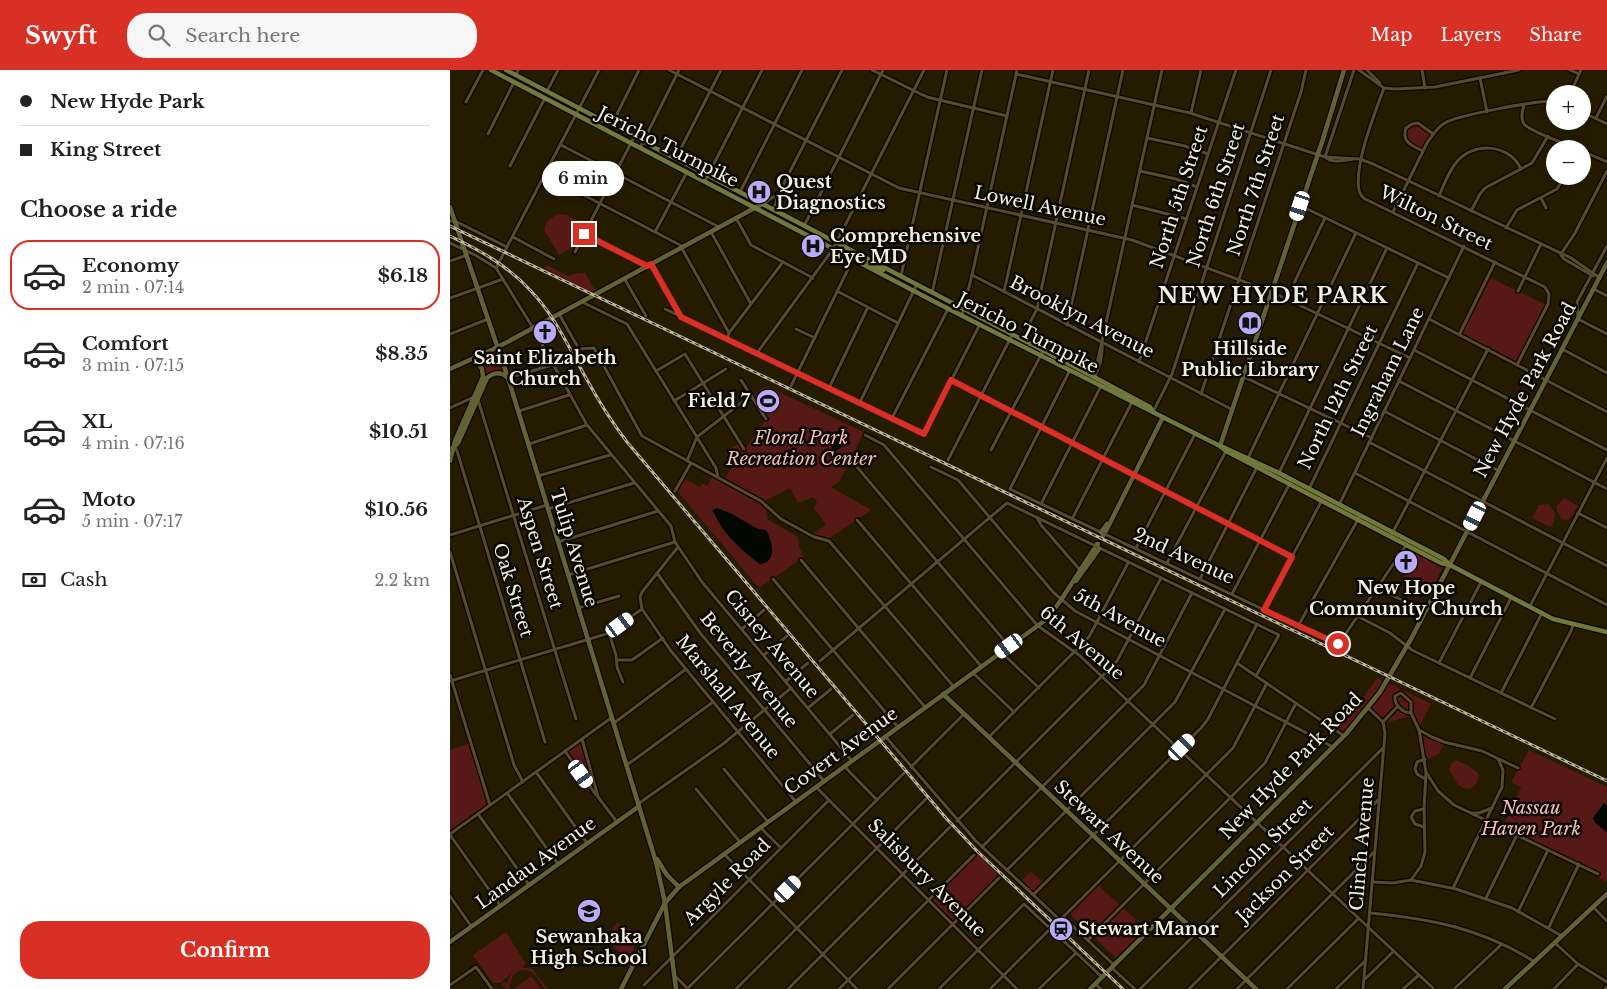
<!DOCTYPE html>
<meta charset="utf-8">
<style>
:root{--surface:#fff;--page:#f6f6f6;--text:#222;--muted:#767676;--line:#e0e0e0;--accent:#d93025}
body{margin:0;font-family:"Libre Baskerville",serif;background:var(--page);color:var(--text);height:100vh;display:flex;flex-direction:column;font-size:19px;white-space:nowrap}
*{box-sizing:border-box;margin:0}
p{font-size:16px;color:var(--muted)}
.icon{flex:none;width:28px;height:28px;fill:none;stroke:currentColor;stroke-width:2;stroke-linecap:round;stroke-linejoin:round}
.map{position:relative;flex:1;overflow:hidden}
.panel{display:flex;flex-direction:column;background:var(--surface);width:450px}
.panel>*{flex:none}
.top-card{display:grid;align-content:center;height:110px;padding:0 20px;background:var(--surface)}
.controls{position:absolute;left:1096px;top:15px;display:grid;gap:10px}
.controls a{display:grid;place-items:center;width:45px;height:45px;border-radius:50%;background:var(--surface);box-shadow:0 2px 8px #0003;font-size:25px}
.end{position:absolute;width:22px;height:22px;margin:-11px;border:6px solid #d93025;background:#fff;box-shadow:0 0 0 2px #fff}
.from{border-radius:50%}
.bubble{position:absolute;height:35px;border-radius:18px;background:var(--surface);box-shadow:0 2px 8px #0003;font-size:16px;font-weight:700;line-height:35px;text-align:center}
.car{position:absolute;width:15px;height:30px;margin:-15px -8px;border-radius:6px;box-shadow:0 0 4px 1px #0007;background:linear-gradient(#fff 24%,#345 0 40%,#fff 0 76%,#345 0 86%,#fff 0)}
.top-card b{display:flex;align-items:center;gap:18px;height:48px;font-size:19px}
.top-card b+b{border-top:1px solid var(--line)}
.top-card i{width:12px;height:12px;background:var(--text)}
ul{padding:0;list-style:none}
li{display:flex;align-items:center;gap:15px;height:70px;margin:0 10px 8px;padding:0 10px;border:2px solid transparent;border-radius:20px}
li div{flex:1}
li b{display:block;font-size:19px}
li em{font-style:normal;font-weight:700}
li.active{border-color:var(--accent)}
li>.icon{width:45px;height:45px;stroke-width:1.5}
h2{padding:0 20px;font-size:22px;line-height:60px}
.pay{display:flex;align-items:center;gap:12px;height:55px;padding:0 20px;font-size:19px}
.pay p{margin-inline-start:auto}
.button{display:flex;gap:10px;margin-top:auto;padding:10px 20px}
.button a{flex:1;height:58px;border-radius:20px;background:var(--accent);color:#fff;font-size:20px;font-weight:700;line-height:58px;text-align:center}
header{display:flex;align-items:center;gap:30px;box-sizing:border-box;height:70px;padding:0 25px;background:var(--accent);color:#fff}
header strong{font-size:24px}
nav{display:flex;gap:28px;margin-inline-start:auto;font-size:18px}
.search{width:350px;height:45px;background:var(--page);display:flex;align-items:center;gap:12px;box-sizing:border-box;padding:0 18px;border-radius:20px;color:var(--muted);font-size:19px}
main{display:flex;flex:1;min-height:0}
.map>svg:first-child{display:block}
</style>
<header>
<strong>Swyft</strong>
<div class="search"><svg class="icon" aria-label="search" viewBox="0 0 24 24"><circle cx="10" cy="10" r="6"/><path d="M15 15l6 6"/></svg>Search here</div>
<nav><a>Map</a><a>Layers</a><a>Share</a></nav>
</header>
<main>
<section class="panel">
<div class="top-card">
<b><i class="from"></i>New Hyde Park</b>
<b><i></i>King Street</b>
</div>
<h2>Choose a ride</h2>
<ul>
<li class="active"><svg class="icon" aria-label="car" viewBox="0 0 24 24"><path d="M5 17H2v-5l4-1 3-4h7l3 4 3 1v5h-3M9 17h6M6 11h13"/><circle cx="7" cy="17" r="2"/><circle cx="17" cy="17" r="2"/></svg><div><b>Economy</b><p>2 min · 07:14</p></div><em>$6.18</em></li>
<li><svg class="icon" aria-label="car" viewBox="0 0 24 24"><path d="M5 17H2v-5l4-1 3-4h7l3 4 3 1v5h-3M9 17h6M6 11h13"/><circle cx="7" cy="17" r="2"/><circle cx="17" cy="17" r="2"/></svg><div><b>Comfort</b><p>3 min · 07:15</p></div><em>$8.35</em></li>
<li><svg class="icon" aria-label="car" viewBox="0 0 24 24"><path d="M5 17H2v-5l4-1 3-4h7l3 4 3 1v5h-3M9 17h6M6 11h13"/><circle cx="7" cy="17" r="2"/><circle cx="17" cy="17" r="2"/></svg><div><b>XL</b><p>4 min · 07:16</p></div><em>$10.51</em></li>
<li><svg class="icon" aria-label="car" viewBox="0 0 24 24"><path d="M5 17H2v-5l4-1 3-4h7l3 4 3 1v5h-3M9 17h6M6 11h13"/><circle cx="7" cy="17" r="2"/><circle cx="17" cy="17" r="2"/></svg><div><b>Moto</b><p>5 min · 07:17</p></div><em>$10.56</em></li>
</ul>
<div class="pay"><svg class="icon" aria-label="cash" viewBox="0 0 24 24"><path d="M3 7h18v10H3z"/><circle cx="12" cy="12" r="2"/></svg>Cash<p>2.2 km</p></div>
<div class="button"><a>Confirm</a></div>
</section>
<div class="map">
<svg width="1157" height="919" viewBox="0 0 1157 919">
<rect width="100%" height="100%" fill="#251b00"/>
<g fill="#561915">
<polygon points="968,54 982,64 972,79 956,70 956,59 959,56"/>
<polygon points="107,144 117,145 136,156 122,178 109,185 94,160 96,152"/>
<polygon points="97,195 118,206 128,203 132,204 135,202 142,216 148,221 139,221 94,198"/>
<polygon points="1039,207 1096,235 1066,292 1011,264"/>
<polygon points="45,281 48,283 53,300 52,302 44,302 37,305 29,289"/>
<polygon points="316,316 414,362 389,412 381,417 421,440 380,468 362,464 376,455 364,438 367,432 364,427 348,433 340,418 315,431 317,449 348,467 349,477 354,487 309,518 228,422 235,409 250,417 252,413 257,416 263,406 268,409 274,409 284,395 275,382 288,374 294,381 316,349 303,327"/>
<polygon points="1114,428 1128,436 1119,450 1112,449 1107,442 1107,436"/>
<polygon points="1098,434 1105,443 1104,452 1100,457 1082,448 1089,435"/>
<polygon points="966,484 992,498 981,522 953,507"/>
<polygon points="927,608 982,634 981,634 968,659 961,646 935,653 918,639 895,667 886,661 900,646"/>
<polygon points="970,661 994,673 989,684 976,690"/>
<polygon points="20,673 40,735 0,763 0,680"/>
<polygon points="130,673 145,721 117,682"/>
<polygon points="1079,680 1157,717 1157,812 1149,808 1151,803 1053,757 1071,717 1061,712"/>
<path d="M1006 690 1019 696 1029 704C1028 713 1026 718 1016 719L1008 715 999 700 1001 694Z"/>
<polygon points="527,783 549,806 502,852 480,830"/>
<polygon points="581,801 594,813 582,825 569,813"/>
<polygon points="647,814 696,859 666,888 619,843"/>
<path d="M167 853 190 864 180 888C163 881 154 868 167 853Z"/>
<path d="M56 862 76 894 72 897 82 899 98 919H95C91 914 87 906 81 902 69 895 58 907 60 919H56L52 914 54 912 57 914 61 903 51 913H43L23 885Z"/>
<polygon points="81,906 91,919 64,919"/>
</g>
<g fill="#000800">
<polygon points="390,361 392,366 398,364 400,374 394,376 384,382 382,379 382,371 386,370 385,362"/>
<path d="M267 438 282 444 308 459 316 460C322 470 328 492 310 494 292 481 273 464 264 443L262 440Z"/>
<polygon points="1154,733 1157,735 1157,762 1145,753 1143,748"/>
</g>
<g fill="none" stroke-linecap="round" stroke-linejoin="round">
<g stroke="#0e0500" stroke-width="5.5">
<g id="street">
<polyline points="219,0 449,118 682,170 822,222 960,288"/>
<polyline points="422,0 477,27 557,46"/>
<polyline points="909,0 934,18 945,19 985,17 1069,0"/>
<polyline points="917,0 930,13"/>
<polyline points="972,0 975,18"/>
<polyline points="1120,0 1129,4"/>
<polyline points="566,4 740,43 875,87 904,0"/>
<polyline points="66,5 68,0"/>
<polyline points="1030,8 1037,42"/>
<path d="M934 18C925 43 904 94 909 120 910 124 912 127 915 129L1095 217 1099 224 1098 234 1067 295"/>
<polyline points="97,21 108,0"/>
<polyline points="1120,24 1131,0"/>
<polyline points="16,32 33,0"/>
<path d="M1074 35C1072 41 1070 48 1074 54 1077 60 1118 75 1127 79"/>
<polyline points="1132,42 1157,54"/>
<polyline points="741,43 751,0"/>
<polyline points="1146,48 1157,26"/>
<polyline points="162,54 189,0"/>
<polyline points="38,64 64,12"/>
<polyline points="697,68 735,76 758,84"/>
<polyline points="111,75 269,157"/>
<polyline points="190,78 229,0"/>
<path d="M973 81C962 76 951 72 956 58L962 54 968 53 983 64"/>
<polyline points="1132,81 1157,92"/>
<polyline points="226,88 271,0"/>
<path d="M904 89C895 90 882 94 875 87L910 89 923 94 1121 188 1150 208"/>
<polyline points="60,96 95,28"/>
<polyline points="690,101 726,109 747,117"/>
<polyline points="95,105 230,175 279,263 277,269"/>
<polyline points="255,111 312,0"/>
<polyline points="290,122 352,0"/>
<path d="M989 126C994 115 998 103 1005 94 1022 71 1059 73 1071 99"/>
<polyline points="1091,128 1096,138"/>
<polyline points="313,134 329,123 392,0"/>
<polyline points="682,135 737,149"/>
<polyline points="851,136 999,208"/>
<polyline points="324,140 328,124"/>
<polyline points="1021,141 1030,124 1035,118 1082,93 1098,66"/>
<path d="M943 142 977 73C982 66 987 57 995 53 1007 45 1091 30 1105 31"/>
<polyline points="286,148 301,175 363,208"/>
<polyline points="0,151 5,151 57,177"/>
<polyline points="354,156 433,0"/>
<polyline points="1056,158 1067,140 1107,119 1115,106"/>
<polyline points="205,162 237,102"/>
<polyline points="261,162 301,234"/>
<polyline points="134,164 196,196"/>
<polyline points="63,167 104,189"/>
<polyline points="0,173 25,185 46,198 83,258 137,355 221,456 225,472 252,512 402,691"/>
<polyline points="1157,176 1127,232 1128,249 1157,264"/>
<polyline points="125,182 184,67"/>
<polyline points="1111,184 1125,163 1157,101"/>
<polyline points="1111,185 1114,189 1143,206"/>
<polyline points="0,191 17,185"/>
<polyline points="201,194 230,246"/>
<polyline points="46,198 149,0"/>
<polyline points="522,205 783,340"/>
<polyline points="451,206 497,0"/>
<polyline points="174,208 196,246"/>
<polyline points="1144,219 1157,226"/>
<polyline points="387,221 448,253"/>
<polyline points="1068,221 1091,174"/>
<polyline points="554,222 603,0"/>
<polyline points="482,223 532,0"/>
<polyline points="0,228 53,209"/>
<polyline points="837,228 875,148"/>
<polyline points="132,232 177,254 266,398 268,407"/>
<polyline points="215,239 474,364 530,254"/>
<polyline points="109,244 129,279 144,278 192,366 311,431 331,449 364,467 379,471 504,617"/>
<polyline points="512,245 522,205 567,0"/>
<polyline points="979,249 1157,342"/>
<polyline points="617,255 673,0"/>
<polyline points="346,259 365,268"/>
<polyline points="279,263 333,192"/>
<polyline points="0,264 38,249"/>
<polyline points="1009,265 1045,192"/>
<polyline points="571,270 587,239 639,0"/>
<path d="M652 272C653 283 650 299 644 307L712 0"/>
<polyline points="1112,279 1157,303"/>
<polyline points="964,280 1157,380"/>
<polyline points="307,283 383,179 474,0"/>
<polyline points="689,292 786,0"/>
<polyline points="620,300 560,419 888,575 957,474"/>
<polyline points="206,301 235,284 294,379"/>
<polyline points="794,307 922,368"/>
<polyline points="58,308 102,295"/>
<polyline points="291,310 316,349"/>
<polyline points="501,310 842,487"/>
<polyline points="949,311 1157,419"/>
<polyline points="341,316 403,189"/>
<polyline points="379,318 418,237"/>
<polyline points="751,324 851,22 856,0"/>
<polyline points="224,331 276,299"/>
<polyline points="410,332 467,214"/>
<polyline points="0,338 24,327 27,329 29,333 126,649"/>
<polyline points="69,341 119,325"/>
<polyline points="934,341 1049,401"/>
<polyline points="703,342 722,304 821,0"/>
<polyline points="442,348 498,239"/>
<polyline points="415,365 434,375 588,556 629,585 984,919"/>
<polyline points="919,372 1157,496"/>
<polyline points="79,374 137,355"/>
<polyline points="0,378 5,376 8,384 95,672"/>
<polyline points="541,380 593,281"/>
<polyline points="798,388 906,163"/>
<polyline points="401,390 559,576"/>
<polyline points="498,390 562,265"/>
<polyline points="237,391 247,367 301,325"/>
<polyline points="481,397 508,410 603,522 625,541 883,677"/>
<polyline points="829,403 937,178"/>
<polyline points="905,403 1157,535"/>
<polyline points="88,406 160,385"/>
<polyline points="859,419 968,193"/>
<polyline points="225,421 241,393"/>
<polyline points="591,434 651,316"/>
<polyline points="889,435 1014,176"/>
<polyline points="98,439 184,413"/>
<polyline points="1128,443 1157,458"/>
<polyline points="587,447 591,455 630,500"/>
<polyline points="622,449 682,332"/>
<polyline points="407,450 531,596"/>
<polyline points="942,464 1038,279"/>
<polyline points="0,465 97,435"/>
<polyline points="108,472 208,441"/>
<polyline points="228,477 192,522 190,527 192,539 221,581 346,732"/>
<polyline points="686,478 745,364"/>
<polyline points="0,482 64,695 73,712"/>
<polyline points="351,490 475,637"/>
<polyline points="717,493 776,381"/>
<polyline points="207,503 251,564 374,711"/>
<polyline points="118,505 225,472"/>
<polyline points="323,509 448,657"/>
<polyline points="750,509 807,397"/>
<polyline points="926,518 976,541"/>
<polyline points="782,524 840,413"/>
<polyline points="1080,536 1157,388"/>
<polyline points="128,538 169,526"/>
<polyline points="814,540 872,430"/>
<polyline points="907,546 940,563 962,580 1105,649"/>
<polyline points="848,556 910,446"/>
<polyline points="292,559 314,540"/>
<polyline points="159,563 166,585 167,597 173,612"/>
<polyline points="551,582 589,618"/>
<polyline points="314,585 337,566"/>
<polyline points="167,590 182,590 213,568"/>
<polyline points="370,591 557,433 829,565 806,606"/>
<polyline points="787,593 894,666"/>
<polyline points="989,593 1031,512"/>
<polyline points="523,603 564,642"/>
<polyline points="0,605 40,735"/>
<polyline points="1020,608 1061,528"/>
<polyline points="0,611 156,564 192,539"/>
<polyline points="336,611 358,593"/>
<path d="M951 623 961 632V643C952 643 944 634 945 626Z"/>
<polyline points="1051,623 1092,543"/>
<polyline points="358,638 381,619"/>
<polyline points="1081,638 1121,561 1123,555"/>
<polyline points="961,643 969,660 982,667 994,672 1032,681 1068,698"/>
<polyline points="933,652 948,636"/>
<polyline points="164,653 236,599"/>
<polyline points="380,664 403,645"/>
<polyline points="435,666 526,771 610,850 613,847"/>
<polyline points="539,667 639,567 678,493"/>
<polyline points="132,669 148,727 167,752"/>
<polyline points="115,681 146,725"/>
<polyline points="975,689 967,692 965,699 967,704 975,709"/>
<polyline points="177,695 263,632"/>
<polyline points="394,696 427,730"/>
<polyline points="461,697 514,644"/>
<polyline points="274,699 318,752"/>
<polyline points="86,702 137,773"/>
<polyline points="976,702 988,721 1004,735 1148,804"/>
<polyline points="366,717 567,919"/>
<polyline points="246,719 290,772"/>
<polyline points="57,723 108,794"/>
<polyline points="188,734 273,674 341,618"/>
<polyline points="1021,743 1029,743 1042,738"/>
<polyline points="28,744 79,815"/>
<polyline points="507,751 667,591 711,508"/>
<polyline points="310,757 331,778"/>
<polyline points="974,757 965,754 961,747 965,741 974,739"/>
<polyline points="0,764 161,648"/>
<polyline points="0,765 50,835"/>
<polyline points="532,777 694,615 742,523"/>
<polyline points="274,784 407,919"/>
<polyline points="557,800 725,632 775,539"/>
<polyline points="961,810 971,796 975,782 974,739 976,702 969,660"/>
<polyline points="922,812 943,813 961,810 1006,819 1062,838 1112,866"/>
<polyline points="1003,818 1052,717 1053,700 1048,689"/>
<polyline points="583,825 751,658 758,649 807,554"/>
<polyline points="0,826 21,856"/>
<polyline points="1036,828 1067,765"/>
<polyline points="1143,837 1157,851"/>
<polyline points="1068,842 1098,780"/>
<path d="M920 843C981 849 1031 858 1085 892"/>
<polyline points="613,847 783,678 817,613"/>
<polyline points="613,847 664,895"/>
<polyline points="1099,857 1129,794"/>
<polyline points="638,870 815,693 846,633"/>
<polyline points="1105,873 1128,894 1157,912"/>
<polyline points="662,898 685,919"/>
<polyline points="224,905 238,919"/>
<polyline points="915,909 944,881"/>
<polyline points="645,914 651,919"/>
<polyline points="0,915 26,897 42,919"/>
<polyline points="194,915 379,730"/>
<polyline points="237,919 454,703"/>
<polyline points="286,919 476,729"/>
<polyline points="338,919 500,757"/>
<polyline points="389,919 524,785"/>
<polyline points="438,919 549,808"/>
<polyline points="489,919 574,834 652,907"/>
<polyline points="540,919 600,859"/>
<polyline points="589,919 626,883"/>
<polyline points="690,919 933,678"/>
<polyline points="739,919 929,729"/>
<polyline points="787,919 924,782"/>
<polyline points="837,919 908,849"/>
<polyline points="886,919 916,890"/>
<polyline points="913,919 935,663 933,652 918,638"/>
<polyline points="953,919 969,905"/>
<polyline points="1004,919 1052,874"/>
<polyline points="1104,919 1128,894"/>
<polyline points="1155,919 1157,917"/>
</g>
</g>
<g stroke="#0e0500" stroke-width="7">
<g id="secondary">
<polyline points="0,137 59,311 206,792 215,833 226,919"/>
<polyline points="0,299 48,277 312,134"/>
<polyline points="770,376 873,69 894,0"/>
<path d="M4 377 8 373 37 308C43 303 50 301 57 307"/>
<polyline points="0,391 5,371 33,307 32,299 24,288"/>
<polyline points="656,461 713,347"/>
<polyline points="651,462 657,454"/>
<polyline points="651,468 653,466"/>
<polyline points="647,474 648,474"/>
<polyline points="626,511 649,479"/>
<polyline points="493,624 806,919"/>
<polyline points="207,789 217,805 229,817"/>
<polyline points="0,872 188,737"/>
<polyline points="171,919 215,833 229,817 597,549 611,530 644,479"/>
<polyline points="640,919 896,664 930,622 961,569 1157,193"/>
<polyline points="1055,919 1157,824"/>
</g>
</g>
<g stroke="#0e0500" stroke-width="7">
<g id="primary">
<polyline points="41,0 485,232 770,376 776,381 991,493 1000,495 1103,549 1157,562"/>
<polyline points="56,0 644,307 700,337 703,342"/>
<polyline points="412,194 415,192 433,200"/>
<polyline points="773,377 829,403 994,489 999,494"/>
</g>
</g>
<use href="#street" stroke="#564b2d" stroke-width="3"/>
<use href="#secondary" stroke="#636234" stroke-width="4.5"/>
<use href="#primary" stroke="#70793b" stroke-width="4.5"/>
<g stroke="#bdb5a2" stroke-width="3">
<g id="rail">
<polyline points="0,156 1157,711"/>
<path d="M0 166C30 180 58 196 81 221 105 246 119 278 136 308 148 330 161 351 177 372L495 747 527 781 673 919"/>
</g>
</g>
<use href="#rail" stroke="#0a0600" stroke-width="1" stroke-dasharray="4" stroke-linecap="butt"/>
</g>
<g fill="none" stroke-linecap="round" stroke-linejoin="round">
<polyline stroke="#d93025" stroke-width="6" points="134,164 197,196 201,194 231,247 474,364 501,310 842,487 814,540 888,574"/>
</g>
<defs>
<g id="hospital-disc" transform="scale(1.25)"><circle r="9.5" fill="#b9abf7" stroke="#0a0600"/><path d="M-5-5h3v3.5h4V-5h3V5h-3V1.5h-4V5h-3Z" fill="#111"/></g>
<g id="library-disc" transform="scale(1.25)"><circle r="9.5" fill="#b9abf7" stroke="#0a0600"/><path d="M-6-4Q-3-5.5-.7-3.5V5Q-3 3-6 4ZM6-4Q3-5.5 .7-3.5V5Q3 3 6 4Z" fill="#111"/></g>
<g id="church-disc" transform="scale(1.25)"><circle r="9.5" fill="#b9abf7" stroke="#0a0600"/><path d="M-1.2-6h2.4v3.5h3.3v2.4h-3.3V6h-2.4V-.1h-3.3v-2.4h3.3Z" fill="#111"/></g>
<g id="stadium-disc" transform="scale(1.25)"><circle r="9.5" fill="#b9abf7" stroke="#0a0600"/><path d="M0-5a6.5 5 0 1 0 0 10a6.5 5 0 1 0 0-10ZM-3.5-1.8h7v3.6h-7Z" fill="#111"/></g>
<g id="school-disc" transform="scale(1.25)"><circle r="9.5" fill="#b9abf7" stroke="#0a0600"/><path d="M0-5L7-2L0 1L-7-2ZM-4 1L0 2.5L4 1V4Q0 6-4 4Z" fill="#111"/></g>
<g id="station-disc" transform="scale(1.25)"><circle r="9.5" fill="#b9abf7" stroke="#0a0600"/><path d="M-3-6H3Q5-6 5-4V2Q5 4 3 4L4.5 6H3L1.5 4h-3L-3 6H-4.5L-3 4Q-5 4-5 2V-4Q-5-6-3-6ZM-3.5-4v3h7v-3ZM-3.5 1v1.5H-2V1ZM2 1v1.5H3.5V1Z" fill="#111"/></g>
</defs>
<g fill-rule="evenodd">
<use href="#hospital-disc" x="309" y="122"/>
<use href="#hospital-disc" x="363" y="176"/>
<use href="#library-disc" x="800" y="253"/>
<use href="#church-disc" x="95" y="262"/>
<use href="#stadium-disc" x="318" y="331"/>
<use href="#church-disc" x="956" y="492"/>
<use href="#school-disc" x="139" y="841"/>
<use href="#station-disc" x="611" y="859"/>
</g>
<g text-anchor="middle" stroke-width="5" stroke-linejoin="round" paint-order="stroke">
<g font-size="18" fill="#f5efde" stroke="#0a0600">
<text transform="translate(218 77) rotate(27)" y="6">Jericho Turnpike</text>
<text transform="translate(806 115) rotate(-72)" y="6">North 7th Street</text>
<text transform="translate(766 125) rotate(-72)" y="6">North 6th Street</text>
<text transform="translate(729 127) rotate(-72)" y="6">North 5th Street</text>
<text transform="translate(590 136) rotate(12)" y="6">Lowell Avenue</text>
<text transform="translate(986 148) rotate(26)" y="6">Wilton Street</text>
<text transform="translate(632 247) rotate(27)" y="6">Brooklyn Avenue</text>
<text transform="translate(578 263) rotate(27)" y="6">Jericho Turnpike</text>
<text transform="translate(938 302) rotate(-64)" y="6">Ingraham Lane</text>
<text transform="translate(1075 320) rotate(-62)" y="6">New Hyde Park Road</text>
<text transform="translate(888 327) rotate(-64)" y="6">North 12th Street</text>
<text transform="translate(124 478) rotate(73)" y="6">Tulip Avenue</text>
<text transform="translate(90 483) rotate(73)" y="6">Aspen Street</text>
<text transform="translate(734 486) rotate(25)" y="6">2nd Avenue</text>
<text transform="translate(63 520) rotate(73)" y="6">Oak Street</text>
<text transform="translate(670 548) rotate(29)" y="6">5th Avenue</text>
<text transform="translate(632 573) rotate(40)" y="6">6th Avenue</text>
<text transform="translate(322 574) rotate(50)" y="6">Cisney Avenue</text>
<text transform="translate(299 600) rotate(51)" y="6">Beverly Avenue</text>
<text transform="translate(278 627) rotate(51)" y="6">Marshall Avenue</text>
<text transform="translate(391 681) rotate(-36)" y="6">Covert Avenue</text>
<text transform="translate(841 696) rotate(-46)" y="6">New Hyde Park Road</text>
<text transform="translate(659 762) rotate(43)" y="6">Stewart Avenue</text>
<text transform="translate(912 774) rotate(-85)" y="6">Clinch Avenue</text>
<text transform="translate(813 778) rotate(-45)" y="6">Lincoln Street</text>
<text transform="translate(86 793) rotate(-36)" y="6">Landau Avenue</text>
<text transform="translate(835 804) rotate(-45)" y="6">Jackson Street</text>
<text transform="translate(477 808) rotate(45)" y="6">Salisbury Avenue</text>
<text transform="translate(277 812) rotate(-45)" y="6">Argyle Road</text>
</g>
<g font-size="18" font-weight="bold" fill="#f5efde" stroke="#0a0600">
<text x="326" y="118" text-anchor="start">Quest<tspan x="326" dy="21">Diagnostics</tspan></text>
<text x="380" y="172" text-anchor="start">Comprehensive<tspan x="380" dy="21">Eye MD</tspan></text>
<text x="800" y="285">Hillside<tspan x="800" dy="21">Public Library</tspan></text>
<text x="95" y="294">Saint Elizabeth<tspan x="95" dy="21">Church</tspan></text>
<text x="300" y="337" text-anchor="end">Field 7</text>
<text x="956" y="524">New Hope<tspan x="956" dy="21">Community Church</tspan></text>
<text x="628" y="865" text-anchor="start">Stewart Manor</text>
<text x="139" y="873">Sewanhaka<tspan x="139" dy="21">High School</tspan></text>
</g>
<g font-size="18" font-style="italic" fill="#f1bfb8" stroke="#0a0600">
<text x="351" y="374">Floral Park<tspan x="351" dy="21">Recreation Center</tspan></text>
<text x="1081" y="744">Nassau<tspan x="1081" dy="21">Haven Park</tspan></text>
</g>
<g font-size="22" font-weight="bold" letter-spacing="1" fill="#f5efde" stroke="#0a0600">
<text x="823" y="233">NEW HYDE PARK</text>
</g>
</g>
</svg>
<div class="controls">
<a>+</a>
<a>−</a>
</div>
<i class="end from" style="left:888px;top:574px"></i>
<i class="end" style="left:134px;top:164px"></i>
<div class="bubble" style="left:92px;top:91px;width:82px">6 min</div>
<i class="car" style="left:850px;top:136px;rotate:198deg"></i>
<i class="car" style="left:1025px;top:446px;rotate:207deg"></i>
<i class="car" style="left:170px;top:555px;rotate:54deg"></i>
<i class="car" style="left:559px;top:576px;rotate:234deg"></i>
<i class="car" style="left:732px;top:677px;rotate:45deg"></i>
<i class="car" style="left:131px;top:704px;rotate:144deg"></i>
<i class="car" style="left:338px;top:819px;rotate:45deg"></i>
</div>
</main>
